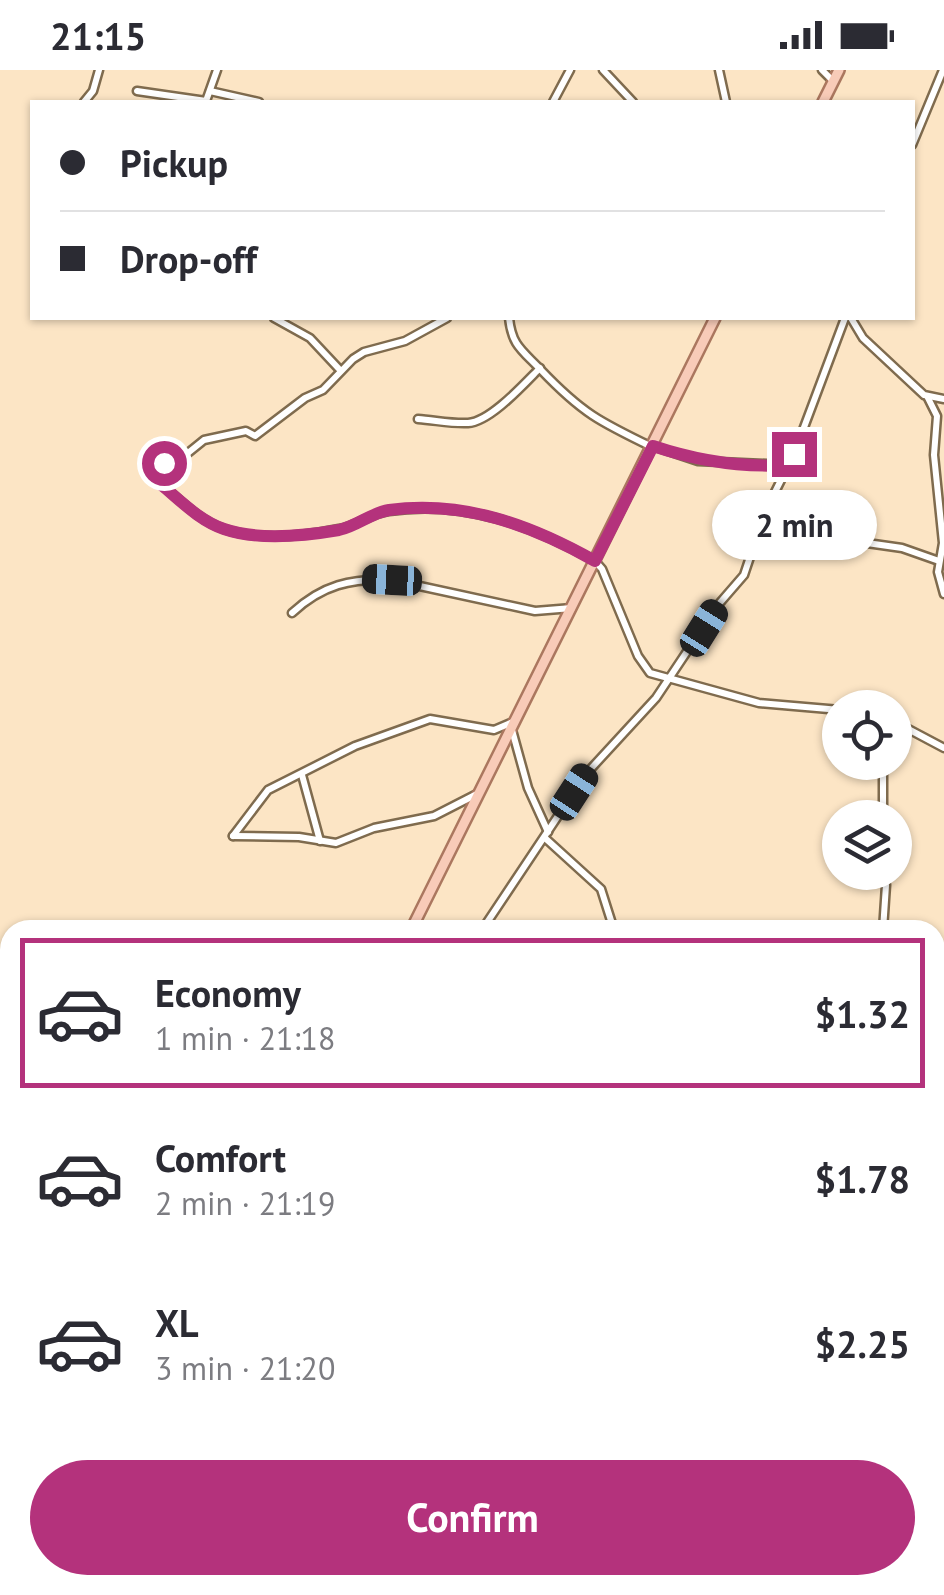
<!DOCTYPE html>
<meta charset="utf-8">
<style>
:root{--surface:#fff;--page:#f7f7f7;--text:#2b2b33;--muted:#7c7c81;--line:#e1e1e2;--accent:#b4327c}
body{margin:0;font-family:"PT Sans",sans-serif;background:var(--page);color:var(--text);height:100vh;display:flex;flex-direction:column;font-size:38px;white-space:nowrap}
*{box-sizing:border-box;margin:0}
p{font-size:32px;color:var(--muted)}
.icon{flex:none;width:55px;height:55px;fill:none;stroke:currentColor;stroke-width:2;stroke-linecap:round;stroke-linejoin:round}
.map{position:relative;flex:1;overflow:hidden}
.side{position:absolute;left:0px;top:850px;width:945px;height:675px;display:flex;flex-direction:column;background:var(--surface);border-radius:30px 30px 0 0;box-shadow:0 2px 8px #0004}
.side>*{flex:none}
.hud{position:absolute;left:30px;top:30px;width:885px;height:220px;border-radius:0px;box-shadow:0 2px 8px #0004;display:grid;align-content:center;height:220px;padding:0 30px;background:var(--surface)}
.tools{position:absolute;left:822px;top:620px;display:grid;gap:20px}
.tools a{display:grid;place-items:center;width:90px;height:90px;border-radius:50%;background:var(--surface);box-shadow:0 2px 8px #0004;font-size:50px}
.end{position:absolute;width:45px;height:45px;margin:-22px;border:12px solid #b4327c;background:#fff;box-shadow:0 0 0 5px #fff}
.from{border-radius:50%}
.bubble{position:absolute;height:70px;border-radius:35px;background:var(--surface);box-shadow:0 2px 8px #0004;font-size:32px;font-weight:700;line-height:70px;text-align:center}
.car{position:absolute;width:30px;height:60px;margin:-30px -15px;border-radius:12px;box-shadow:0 0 8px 2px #0007;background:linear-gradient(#222 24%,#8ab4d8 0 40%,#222 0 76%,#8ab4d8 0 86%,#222 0)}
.hud b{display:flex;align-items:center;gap:35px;height:95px;font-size:38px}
.hud b+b{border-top:2px solid var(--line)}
.hud i{width:25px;height:25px;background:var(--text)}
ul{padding:18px 0 0;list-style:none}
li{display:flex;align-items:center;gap:30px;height:150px;margin:0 20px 15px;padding:0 10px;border:5px solid transparent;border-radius:0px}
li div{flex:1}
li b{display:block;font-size:38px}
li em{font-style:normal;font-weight:700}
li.active{border-color:var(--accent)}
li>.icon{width:90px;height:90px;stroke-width:1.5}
.action{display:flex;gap:20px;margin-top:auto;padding:20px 30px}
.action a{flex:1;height:115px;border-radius:60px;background:var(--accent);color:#fff;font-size:40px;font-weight:700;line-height:115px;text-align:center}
.status{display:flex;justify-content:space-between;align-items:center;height:70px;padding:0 50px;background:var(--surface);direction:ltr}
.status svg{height:28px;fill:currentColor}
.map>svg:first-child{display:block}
</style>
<div class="status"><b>21:15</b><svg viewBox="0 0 49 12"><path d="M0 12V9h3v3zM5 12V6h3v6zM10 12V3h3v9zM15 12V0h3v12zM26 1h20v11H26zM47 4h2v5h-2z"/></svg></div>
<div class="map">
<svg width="944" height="1525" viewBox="0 0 944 1525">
<rect width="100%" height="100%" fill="#fce5c5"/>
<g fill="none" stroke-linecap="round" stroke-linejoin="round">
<g stroke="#7f6b4e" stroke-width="11">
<g id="minor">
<polyline points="603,0 633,32"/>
<polyline points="719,0 726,32"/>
<polyline points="822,0 834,12"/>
<polyline points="137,21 206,31 217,0"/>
<polyline points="210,21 259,32"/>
<polyline points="84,32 93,21 99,0"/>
<polyline points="553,32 570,0"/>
<polyline points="912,75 943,0"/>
<polyline points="274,248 310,268 340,300"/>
<path d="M447 248 405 271 364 282 353 289 323 320 305 328 255 366 246 361 204 370 183 387 159 395 150 405C175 424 195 449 224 459 259 471 304 466 339 459 357 456 371 443 389 441 464 430 531 455 595 491L602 499 638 586 650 603 759 633 840 640"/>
<path d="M509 248C512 276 522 280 541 300 582 343 600 352 652 377"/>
<polyline points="851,248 863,268 924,325 944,329"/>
<polyline points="928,328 937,346 934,385 943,473 938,502 944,524"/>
<path d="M418 349C434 350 452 354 468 353 490 352 524 314 540 298"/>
<polyline points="653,376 698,391 788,395"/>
<polyline points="768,435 820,453 853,471 902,478 939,491"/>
<path d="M292 543C322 515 351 508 392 510L535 541 572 538"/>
<polyline points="895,652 944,678"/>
<polyline points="512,660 528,718 548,762"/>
<polyline points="302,705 320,771"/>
<polyline points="883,748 883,692"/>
<polyline points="233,766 268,720 355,676 430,649 494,660 515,651"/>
<polyline points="233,766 299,767 336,773 374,758 434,746 477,724"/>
<polyline points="545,768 601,819 614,860"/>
<polyline points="883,802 886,815 883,860"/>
<polyline points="482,860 586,704 656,628 718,535 744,505 765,442 794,384 845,248"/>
<polyline points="935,958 944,950"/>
<polyline points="0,1243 10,1247"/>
<polyline points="3,1525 10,1515"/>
</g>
</g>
<g stroke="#ab775f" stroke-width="14">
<g id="major">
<polyline points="823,32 839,0"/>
<polyline points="411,860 715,248"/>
<polyline points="140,1525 141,1515"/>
</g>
</g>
<use href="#minor" stroke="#fff" stroke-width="6"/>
<use href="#major" stroke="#f8cbb8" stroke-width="9"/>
</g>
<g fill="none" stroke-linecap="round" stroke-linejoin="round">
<path stroke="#b4327c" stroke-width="12" d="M164 393 150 406C175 424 195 449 224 459 259 471 304 466 339 460 357 456 371 443 389 440 464 430 531 455 595 491L653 376C698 391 741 398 788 395L794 384"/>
</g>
</svg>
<div class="tools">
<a><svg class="icon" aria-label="locate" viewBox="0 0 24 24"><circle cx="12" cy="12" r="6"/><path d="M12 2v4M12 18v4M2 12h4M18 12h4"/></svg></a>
<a><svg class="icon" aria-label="layers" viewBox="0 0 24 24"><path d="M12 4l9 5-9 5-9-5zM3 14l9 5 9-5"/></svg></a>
</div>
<i class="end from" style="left:164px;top:393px"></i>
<i class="end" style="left:794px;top:384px"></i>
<div class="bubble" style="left:712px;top:420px;width:165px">2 min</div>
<i class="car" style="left:392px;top:510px;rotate:273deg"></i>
<i class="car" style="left:704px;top:558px;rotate:32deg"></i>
<i class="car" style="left:574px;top:722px;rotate:33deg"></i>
<div class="hud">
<b><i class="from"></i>Pickup</b>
<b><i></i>Drop-off</b>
</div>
<section class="side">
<ul>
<li class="active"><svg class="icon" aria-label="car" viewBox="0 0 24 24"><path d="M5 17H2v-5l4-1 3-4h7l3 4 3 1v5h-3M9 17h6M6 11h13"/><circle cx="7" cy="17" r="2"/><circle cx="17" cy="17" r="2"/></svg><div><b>Economy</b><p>1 min · 21:18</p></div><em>$1.32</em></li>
<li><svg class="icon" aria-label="car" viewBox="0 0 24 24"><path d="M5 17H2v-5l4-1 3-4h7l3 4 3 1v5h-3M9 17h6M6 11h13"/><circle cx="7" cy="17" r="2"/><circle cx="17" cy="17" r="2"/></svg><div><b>Comfort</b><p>2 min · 21:19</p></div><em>$1.78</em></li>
<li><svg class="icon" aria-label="car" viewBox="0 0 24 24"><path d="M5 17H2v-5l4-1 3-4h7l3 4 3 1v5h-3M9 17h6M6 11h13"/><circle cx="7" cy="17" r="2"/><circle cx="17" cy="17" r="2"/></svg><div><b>XL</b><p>3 min · 21:20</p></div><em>$2.25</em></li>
</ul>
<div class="action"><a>Confirm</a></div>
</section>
</div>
